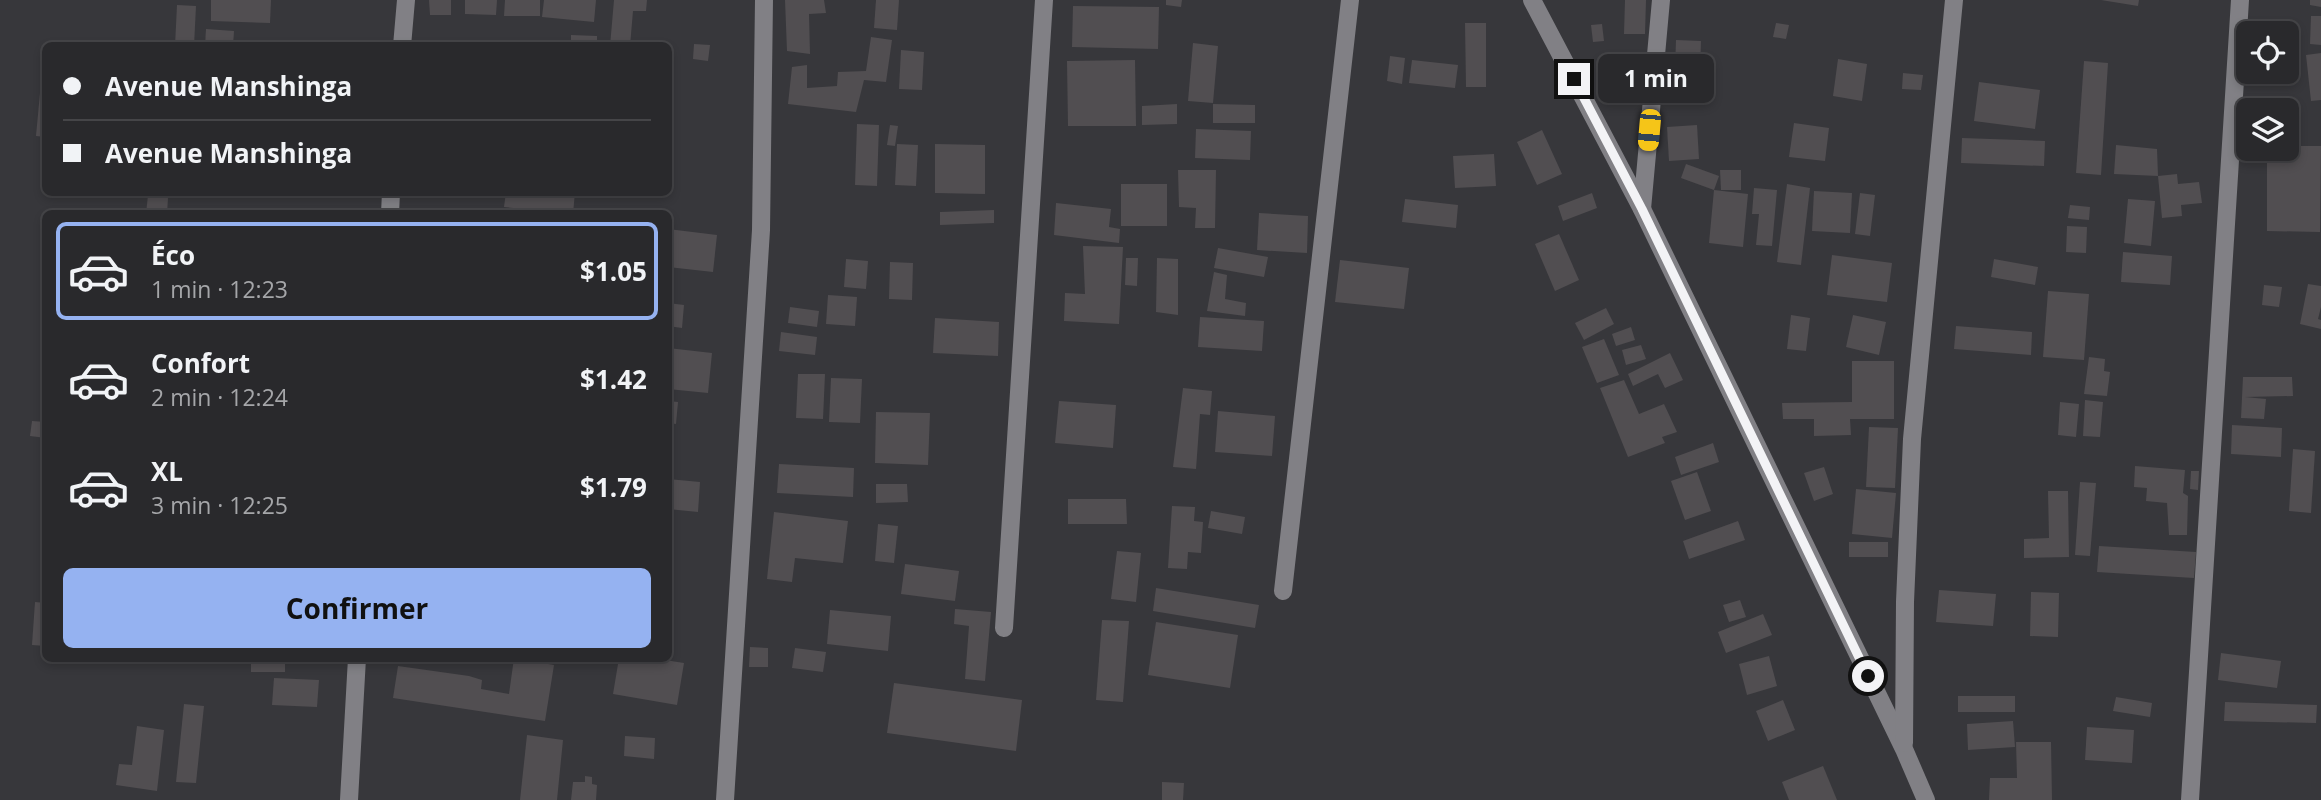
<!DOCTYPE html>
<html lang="fr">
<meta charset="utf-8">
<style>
:root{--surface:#29292c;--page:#353538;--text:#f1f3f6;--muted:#a5a6a9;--line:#454548;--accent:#95b2f1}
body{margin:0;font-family:"Open Sans",sans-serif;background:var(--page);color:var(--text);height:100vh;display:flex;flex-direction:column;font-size:26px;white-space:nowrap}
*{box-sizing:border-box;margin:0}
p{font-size:23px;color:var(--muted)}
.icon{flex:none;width:38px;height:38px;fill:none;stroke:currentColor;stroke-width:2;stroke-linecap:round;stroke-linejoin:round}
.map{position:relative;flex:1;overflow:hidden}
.side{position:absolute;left:42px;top:210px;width:630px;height:452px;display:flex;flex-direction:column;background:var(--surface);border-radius:10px;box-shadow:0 4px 10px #0003,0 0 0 2px var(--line)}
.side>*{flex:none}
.hud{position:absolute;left:42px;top:42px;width:630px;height:154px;border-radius:10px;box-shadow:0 4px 10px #0003,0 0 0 2px var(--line);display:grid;align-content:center;height:154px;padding:0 21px;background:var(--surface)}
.controls{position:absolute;left:2236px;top:21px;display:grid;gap:14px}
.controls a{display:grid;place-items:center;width:63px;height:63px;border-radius:10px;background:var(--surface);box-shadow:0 4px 10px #0003,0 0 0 2px var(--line);font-size:35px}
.end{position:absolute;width:32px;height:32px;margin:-16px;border:9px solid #f3f3f6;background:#111;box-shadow:0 0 0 4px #111}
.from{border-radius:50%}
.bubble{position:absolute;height:49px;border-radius:10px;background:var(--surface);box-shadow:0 4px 10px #0003,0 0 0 2px var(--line);font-size:23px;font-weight:700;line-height:49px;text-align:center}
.car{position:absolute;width:21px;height:42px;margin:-21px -10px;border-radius:9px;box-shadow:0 0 5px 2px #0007;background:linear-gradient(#f5c518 24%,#345 0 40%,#f5c518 0 76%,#345 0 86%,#f5c518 0)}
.hud b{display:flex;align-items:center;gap:24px;height:66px;font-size:26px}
.hud b+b{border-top:2px solid var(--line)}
.hud i{width:18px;height:18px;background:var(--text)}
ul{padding:12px 0 0;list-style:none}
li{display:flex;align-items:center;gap:21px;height:98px;margin:0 14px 10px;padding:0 7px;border:4px solid transparent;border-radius:10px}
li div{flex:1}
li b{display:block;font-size:26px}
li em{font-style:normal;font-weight:700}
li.current{border-color:var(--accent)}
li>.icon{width:63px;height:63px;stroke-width:1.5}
.action{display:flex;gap:14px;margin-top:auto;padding:14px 21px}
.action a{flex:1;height:80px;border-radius:10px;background:var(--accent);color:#111;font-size:28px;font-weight:700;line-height:80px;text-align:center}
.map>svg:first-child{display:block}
</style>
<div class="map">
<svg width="2321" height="800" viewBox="0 0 2321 800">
<rect width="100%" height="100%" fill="#37373b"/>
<g fill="#514e51">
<polygon points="211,0 271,0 270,23 211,21"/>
<polygon points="429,0 451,0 451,15 430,15"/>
<polygon points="465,0 497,0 496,15 465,14"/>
<polygon points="505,0 540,0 540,16 504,16"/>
<polygon points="544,0 596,0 594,22 542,17"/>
<polygon points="614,0 647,0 646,11 633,11 630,46 610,46"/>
<polygon points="785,0 824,0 826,13 809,14 810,54 787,51"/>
<polygon points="876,0 899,0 897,30 874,28"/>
<polygon points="1166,0 1182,0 1181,7 1166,5"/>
<polygon points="1625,0 1646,0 1645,34 1624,34"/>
<polygon points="2101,0 2139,0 2138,6"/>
<polygon points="2310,0 2321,0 2321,7 2310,5"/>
<polygon points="177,5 196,6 194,46 175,46"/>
<polygon points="1073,6 1159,7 1158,49 1072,47"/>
<polygon points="2311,16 2321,16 2321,45 2310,44"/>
<polygon points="1465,23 1486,23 1486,87 1466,87"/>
<polygon points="1776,23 1789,25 1786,39 1773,37"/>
<polygon points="1602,24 1604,41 1593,42 1591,25"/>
<polygon points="206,29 234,31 233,46 205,46"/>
<polygon points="571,35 597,36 597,46 571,46"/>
<polygon points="871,37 892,40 886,82 864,80 856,112 788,104 792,67 807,65 807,88 837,86 838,72 866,71"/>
<polygon points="1676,40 1701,41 1699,101 1674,99"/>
<polygon points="1193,43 1218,46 1213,103 1188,101"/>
<polygon points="694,44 710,45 708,61 693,59"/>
<polygon points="901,50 924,52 922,90 899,89"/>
<polygon points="2321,53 2321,100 2311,101 2306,55"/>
<polygon points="1390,56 1405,58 1402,84 1387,81"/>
<polygon points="1838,59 1867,64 1862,101 1833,96"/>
<polygon points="1135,60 1136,126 1068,126 1067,61"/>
<polygon points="1412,60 1458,65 1455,88 1409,83"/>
<polygon points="2084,61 2108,63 2101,175 2076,173"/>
<polygon points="1903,73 1923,75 1921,90 1902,89"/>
<polygon points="41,82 46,82 46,137 36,136"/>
<polygon points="1979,82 2040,90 2035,129 1974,121"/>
<polygon points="1177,104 1177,124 1142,125 1142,106"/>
<polygon points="1213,104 1255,105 1255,123 1213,123"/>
<polygon points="1794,123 1829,128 1825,161 1789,157"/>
<polygon points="857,124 879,125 877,186 855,185"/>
<polygon points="890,125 898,126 895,146 887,145"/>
<polygon points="1697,125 1699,159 1669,161 1667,127"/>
<polygon points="1196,129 1251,131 1250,160 1195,158"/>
<polygon points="1542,130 1562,174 1537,185 1517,142"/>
<polygon points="1962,138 2045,141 2044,166 1961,163"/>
<polygon points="897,144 918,145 916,186 895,185"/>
<polygon points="935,144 985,145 985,194 935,193"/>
<polygon points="2116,145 2157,149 2158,176 2114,174"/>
<polygon points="2287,146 2321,146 2320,232 2267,231 2267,149 2287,149"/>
<polygon points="1494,154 1496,186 1455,188 1453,156"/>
<polygon points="1686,164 1719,176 1714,190 1681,178"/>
<polygon points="1178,170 1216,170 1215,228 1195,228 1196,208 1179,207"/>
<polygon points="1720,170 1741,170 1741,190 1721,190"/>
<polygon points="2177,174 2178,184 2199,182 2202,203 2181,205 2182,216 2162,218 2158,176"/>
<rect x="1121" y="184" width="46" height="42"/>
<polygon points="1787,184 1810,188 1801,265 1777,262"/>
<polygon points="1754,188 1777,190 1772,246 1756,245 1759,214 1752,214"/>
<polygon points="1714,190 1748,194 1743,247 1709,243"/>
<polygon points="1814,191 1852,193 1850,233 1812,231"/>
<polygon points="506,192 575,192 573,214 504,207"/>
<polygon points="1592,193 1597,208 1563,221 1558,206"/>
<polygon points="1860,193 1875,195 1870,236 1855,234"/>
<polygon points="148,195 168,198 167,214 146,214"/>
<polygon points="1405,199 1458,205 1456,228 1402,222"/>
<polygon points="2128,199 2155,201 2151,246 2124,243"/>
<polygon points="1056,203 1111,209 1109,227 1120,229 1119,243 1054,235"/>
<polygon points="2070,205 2090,207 2089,220 2068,218"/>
<rect x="208" y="209" width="17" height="5"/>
<polygon points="994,210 994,223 940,225 940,212"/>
<polygon points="1259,213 1308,216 1307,253 1257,250"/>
<polygon points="2067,226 2087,227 2086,253 2066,252"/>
<polygon points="668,229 717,235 713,272 668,267"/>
<polygon points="1559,234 1579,280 1555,291 1535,244"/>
<polygon points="1083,246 1123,247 1119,324 1064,321 1065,293 1085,294"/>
<polygon points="1218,248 1268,257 1264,277 1214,268"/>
<polygon points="2123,252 2172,256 2170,285 2121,282"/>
<polygon points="1832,255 1892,263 1887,302 1827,295"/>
<polygon points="1126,258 1138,258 1137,286 1125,285"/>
<polygon points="1157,258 1178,259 1178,315 1156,312"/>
<polygon points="846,259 868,261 866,289 844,287"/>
<polygon points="1994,259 2038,267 2035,285 1991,277"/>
<polygon points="1340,260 1409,268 1404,309 1335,302"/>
<polygon points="890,262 913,263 912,300 889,299"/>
<polygon points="1214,272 1227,275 1225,299 1246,303 1245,316 1207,311"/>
<polygon points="2308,284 2321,286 2321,307 2318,319 2321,320 2321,329 2300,324"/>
<polygon points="2264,285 2282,287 2279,307 2262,305"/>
<polygon points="2048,291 2089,294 2084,360 2043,357"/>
<polygon points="828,295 857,297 855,326 826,324"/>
<polygon points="668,303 684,305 682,328 668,326"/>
<polygon points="790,307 819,311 817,327 788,323"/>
<polygon points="1606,308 1614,324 1584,340 1575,323"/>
<polygon points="1791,315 1810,318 1806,351 1787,349"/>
<polygon points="1853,315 1886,322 1879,355 1846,347"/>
<polygon points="1200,317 1264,321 1262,351 1198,347"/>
<polygon points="935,318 999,322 998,356 933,353"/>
<polygon points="1956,326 2032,332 2031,355 1954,349"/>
<polygon points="1631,327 1635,340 1616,346 1612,334"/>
<polygon points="781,332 817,337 815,355 779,351"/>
<polygon points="1604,339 1619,375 1597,383 1582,347"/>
<polygon points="1641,345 1646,359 1626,365 1622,350"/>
<polygon points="668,348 712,353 708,393 668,389"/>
<polygon points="1670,353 1683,380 1665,388 1658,374 1633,386 1628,374"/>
<polygon points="2089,357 2105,359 2104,371 2110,372 2107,396 2084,394"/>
<polygon points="1852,361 1894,361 1894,419 1850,419 1851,435 1814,436 1814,419 1783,419 1782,403 1852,402"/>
<polygon points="798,374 825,374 823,419 796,418"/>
<polygon points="2243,377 2292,377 2293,396 2245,397 2266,399 2264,419 2241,418"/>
<polygon points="831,378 862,379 860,423 829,422"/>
<polygon points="1624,380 1639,414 1664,404 1677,432 1662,437 1665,443 1628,457 1600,388"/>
<polygon points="41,387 46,387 46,402 40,401"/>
<polygon points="1183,388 1212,391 1210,415 1200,414 1196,469 1173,467"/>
<polygon points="2085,400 2103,402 2100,437 2083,436"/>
<polygon points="668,401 678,402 676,424 668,423"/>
<polygon points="1059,401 1116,405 1113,448 1055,443"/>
<polygon points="2060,402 2079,404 2076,437 2058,435"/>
<polygon points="1218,411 1275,416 1272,456 1215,452"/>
<polygon points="876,412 930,413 928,465 875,463"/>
<polygon points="32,421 46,422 46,438 30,436"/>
<polygon points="2232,425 2282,428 2281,457 2231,454"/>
<polygon points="1869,427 1898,428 1895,488 1866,487"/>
<polygon points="1713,443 1719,462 1681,475 1675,457"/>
<polygon points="2293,449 2315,451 2311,513 2289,511"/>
<polygon points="779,464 854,468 853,497 777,493"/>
<polygon points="2135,466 2185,470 2183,493 2188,496 2187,535 2169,535 2167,503 2146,501 2147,488 2134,487"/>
<polygon points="1824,467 1833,494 1814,501 1804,473"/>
<polygon points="2191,471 2199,471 2198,490 2190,489"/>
<polygon points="1697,472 1711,511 1685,520 1671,481"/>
<polygon points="668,479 700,482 698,512 668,509"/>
<polygon points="2080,482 2096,483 2090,556 2075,555"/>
<polygon points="876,484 907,484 908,502 876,503"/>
<polygon points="1856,489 1896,493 1892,538 1852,534"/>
<polygon points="2048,491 2068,491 2069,557 2024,558 2024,539 2049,538"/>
<polygon points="1068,499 1126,499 1127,524 1068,524"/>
<polygon points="1172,506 1195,507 1194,521 1203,522 1201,553 1188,552 1187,569 1168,568"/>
<polygon points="1211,511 1245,517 1242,534 1208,528"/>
<polygon points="774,512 848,521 843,563 795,558 792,582 767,579"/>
<polygon points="1738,521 1745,540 1689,559 1683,541"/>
<polygon points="878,524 898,526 894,563 875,561"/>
<rect x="1849" y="542" width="39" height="15"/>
<polygon points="2099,546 2196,552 2194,578 2097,572"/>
<polygon points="1117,551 1141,553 1136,602 1111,599"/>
<polygon points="905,564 959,571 955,601 901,594"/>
<polygon points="1156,588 1259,605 1255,628 1153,611"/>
<polygon points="1939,590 1996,594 1993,626 1936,622"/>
<polygon points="2031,592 2059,593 2058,637 2030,636"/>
<polygon points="1740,600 1746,617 1729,622 1723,605"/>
<polygon points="35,602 46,603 46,646 32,645"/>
<polygon points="955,609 991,612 985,681 965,679 969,626 954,624"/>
<polygon points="830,610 891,616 888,651 827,644"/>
<polygon points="1763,614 1772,635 1726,653 1718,632"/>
<polygon points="1102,620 1129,621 1123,702 1096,700"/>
<polygon points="1156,622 1238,635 1230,688 1148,675"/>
<polygon points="750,647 768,648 768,667 749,667"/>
<polygon points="795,648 826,652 823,672 792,668"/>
<polygon points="2221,653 2281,661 2277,688 2218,680"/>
<polygon points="1769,656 1777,686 1747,695 1739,664"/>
<rect x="251" y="658" width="34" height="14"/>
<polygon points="514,658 554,665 545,721 393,698 398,666 469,676 482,680 481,689 509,694"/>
<polygon points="619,658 652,658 684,663 677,705 613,694"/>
<polygon points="274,678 319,680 317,707 272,705"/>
<polygon points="894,683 1022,700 1016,751 887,733"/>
<rect x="1958" y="696" width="57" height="16"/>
<polygon points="2116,697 2152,703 2150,717 2113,711"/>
<polygon points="1783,700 1795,730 1768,741 1756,711"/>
<polygon points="2225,702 2317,705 2316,723 2224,721"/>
<polygon points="184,704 204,706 196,783 176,782"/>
<polygon points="2013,721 2015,747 1968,750 1967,724"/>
<polygon points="137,726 164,730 157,791 116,785 119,764 132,765"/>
<polygon points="2087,727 2134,730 2132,763 2085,760"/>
<polygon points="527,735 563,740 557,800 520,800"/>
<polygon points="625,736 655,738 654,759 624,756"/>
<polygon points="2016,742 2051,742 2052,800 1989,800 1990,778 2017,778"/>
<polygon points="1823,766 1837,800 1789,800 1782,782"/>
<polygon points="585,776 592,777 592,784 597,785 596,800 571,800 573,782 585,782"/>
<polygon points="1162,782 1184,783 1183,800 1162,800"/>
</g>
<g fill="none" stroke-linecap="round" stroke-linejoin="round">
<g stroke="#818085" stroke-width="18">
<polyline points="1532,0 1642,209 1904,749 1926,800"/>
<polyline points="402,46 406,0"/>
<polyline points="1642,209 1661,0"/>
<polyline points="390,214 391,192"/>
<polyline points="1283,591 1350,0"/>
<polyline points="1004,628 1044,0"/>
<polyline points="1904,743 1905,602 1912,439 1954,0"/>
<polyline points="349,800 357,658"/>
<polyline points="725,800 761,230 764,0"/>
<polyline points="2190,800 2240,0"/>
</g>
</g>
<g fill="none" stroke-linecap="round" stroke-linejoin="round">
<polyline stroke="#f3f3f6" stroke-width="9" points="1574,79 1642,209 1868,676"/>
</g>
</svg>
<div class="controls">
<a><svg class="icon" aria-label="locate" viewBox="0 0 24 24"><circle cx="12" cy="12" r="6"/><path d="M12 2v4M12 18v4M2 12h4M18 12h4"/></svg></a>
<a><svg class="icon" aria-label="layers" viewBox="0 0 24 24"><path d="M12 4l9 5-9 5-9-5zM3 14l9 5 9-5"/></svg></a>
</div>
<i class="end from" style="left:1868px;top:676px"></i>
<i class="end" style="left:1574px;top:79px"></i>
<div class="bubble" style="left:1598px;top:54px;width:116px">1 min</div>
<i class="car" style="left:1649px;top:130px;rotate:185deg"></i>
<div class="hud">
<b><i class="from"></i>Avenue Manshinga</b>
<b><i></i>Avenue Manshinga</b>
</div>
<section class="side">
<ul>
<li class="current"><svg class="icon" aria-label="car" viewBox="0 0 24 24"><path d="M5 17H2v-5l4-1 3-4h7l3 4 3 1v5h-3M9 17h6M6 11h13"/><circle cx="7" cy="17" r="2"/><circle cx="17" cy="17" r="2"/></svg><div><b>Éco</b><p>1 min · 12:23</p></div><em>$1.05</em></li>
<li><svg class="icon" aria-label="car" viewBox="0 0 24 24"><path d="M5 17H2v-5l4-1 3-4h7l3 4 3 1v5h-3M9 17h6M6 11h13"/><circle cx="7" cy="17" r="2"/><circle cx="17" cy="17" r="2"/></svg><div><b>Confort</b><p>2 min · 12:24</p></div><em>$1.42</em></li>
<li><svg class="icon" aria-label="car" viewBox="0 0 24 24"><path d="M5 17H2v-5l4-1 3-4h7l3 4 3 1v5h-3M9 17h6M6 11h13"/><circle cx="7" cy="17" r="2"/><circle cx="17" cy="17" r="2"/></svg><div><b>XL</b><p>3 min · 12:25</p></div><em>$1.79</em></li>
</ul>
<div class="action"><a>Confirmer</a></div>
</section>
</div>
